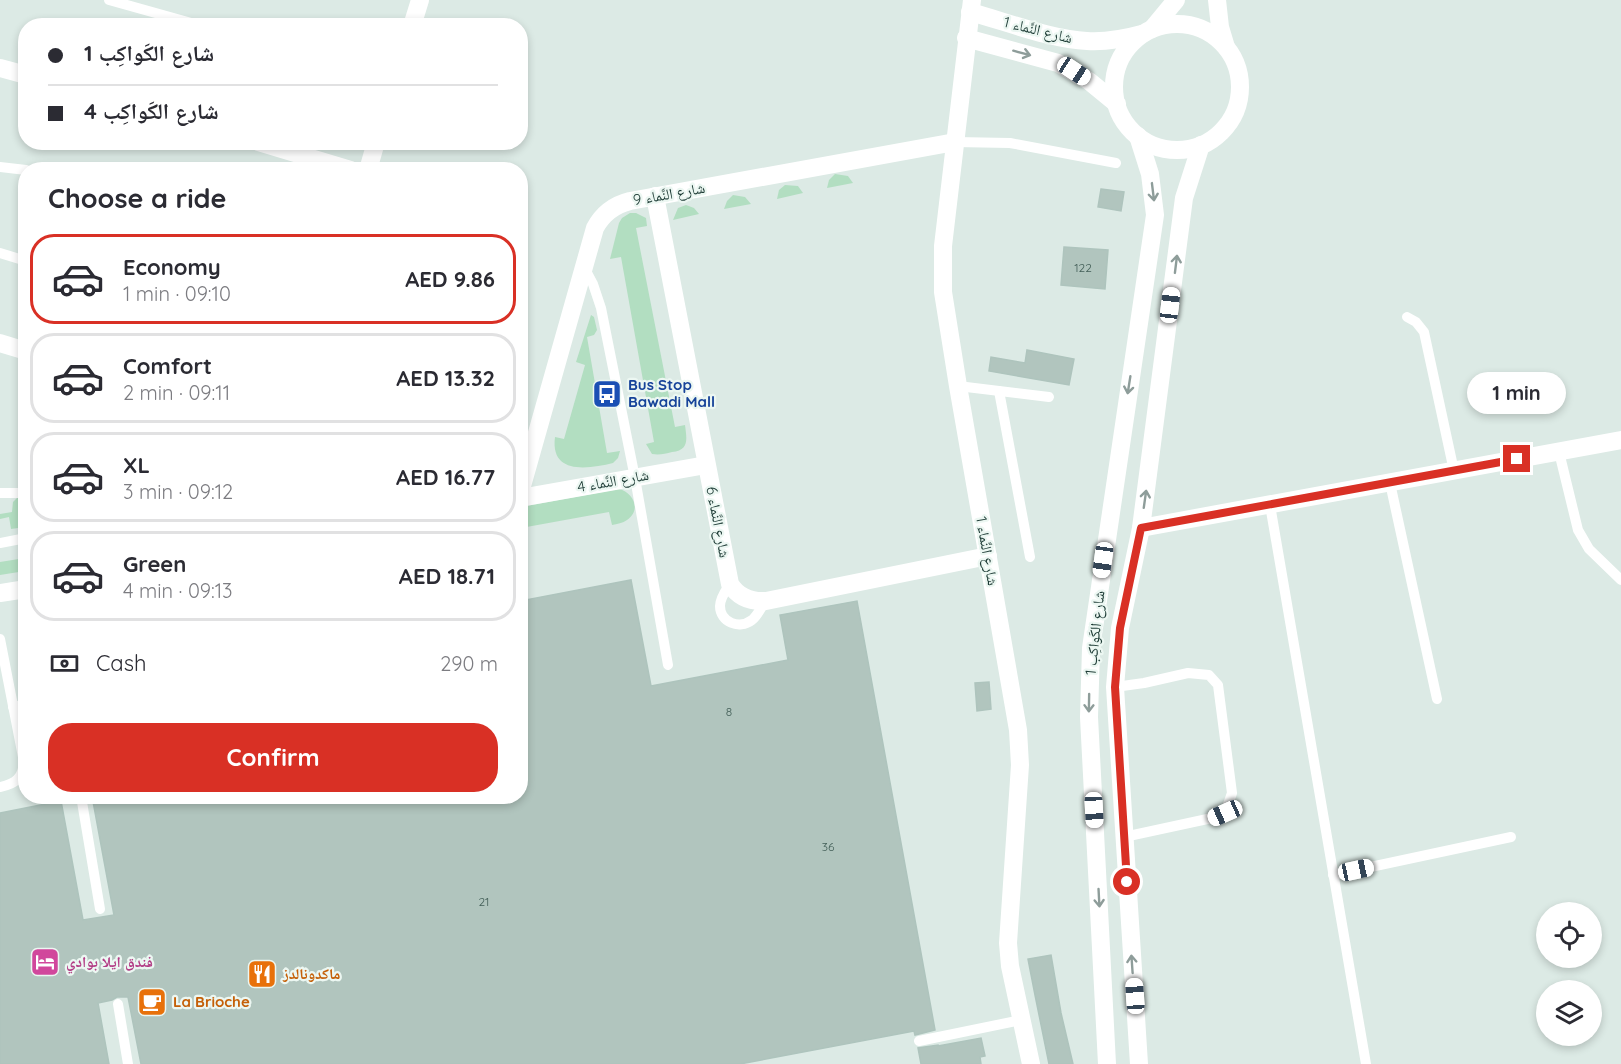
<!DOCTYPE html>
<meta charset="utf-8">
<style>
:root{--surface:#fff;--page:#f7f7f7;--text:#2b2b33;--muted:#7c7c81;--line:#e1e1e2;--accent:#d93025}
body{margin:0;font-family:Quicksand,"Noto Naskh Arabic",sans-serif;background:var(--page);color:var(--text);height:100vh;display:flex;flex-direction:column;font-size:22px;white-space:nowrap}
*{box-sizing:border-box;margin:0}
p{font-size:20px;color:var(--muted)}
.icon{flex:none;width:33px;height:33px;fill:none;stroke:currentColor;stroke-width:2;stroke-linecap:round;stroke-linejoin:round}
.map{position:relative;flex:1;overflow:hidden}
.details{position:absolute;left:18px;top:162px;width:510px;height:642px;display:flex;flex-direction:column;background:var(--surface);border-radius:24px;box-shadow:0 3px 9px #0003}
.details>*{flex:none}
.banner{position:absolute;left:18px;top:18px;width:510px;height:132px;border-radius:24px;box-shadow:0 3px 9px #0003;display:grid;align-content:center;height:132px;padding:0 30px;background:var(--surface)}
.tools{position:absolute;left:1536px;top:902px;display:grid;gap:12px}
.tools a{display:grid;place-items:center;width:66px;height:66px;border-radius:50%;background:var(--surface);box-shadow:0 3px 9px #0003;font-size:30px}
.end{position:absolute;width:27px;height:27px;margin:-14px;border:8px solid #d93025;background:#fff;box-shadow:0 0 0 3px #fff}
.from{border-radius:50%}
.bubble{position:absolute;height:42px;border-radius:21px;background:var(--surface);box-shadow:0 3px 9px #0003;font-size:20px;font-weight:700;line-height:42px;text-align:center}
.car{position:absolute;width:18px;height:36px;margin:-18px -9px;border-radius:8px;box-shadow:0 0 4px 2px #0007;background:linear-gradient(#fff 24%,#345 0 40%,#fff 0 76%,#345 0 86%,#fff 0)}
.banner b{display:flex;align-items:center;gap:21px;height:57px;font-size:22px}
.banner b+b{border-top:2px solid var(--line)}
.banner i{width:15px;height:15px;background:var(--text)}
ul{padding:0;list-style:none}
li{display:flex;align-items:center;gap:18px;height:90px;margin:0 12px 9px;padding:0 18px;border:3px solid var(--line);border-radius:24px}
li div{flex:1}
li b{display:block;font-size:22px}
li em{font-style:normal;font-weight:700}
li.current{border-color:var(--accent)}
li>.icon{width:54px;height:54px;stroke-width:1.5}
h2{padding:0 30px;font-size:27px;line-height:72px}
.pay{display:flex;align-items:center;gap:15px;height:66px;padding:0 30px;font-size:22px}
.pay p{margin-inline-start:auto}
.primary-button{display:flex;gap:12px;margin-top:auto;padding:12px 30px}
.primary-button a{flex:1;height:69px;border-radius:24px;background:var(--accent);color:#fff;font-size:24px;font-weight:700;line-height:69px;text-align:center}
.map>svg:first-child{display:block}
</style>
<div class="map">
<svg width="1621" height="1064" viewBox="0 0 1621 1064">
<rect width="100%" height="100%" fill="#dceae5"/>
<g fill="#b2dec1">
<polygon points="835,174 848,176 853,183 827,188 829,180"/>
<polygon points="785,185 798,186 803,193 777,199 779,190"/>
<polygon points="733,195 745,197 751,204 724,209 727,201"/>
<polygon points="686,205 694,208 699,214 673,220 678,208"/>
<path d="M630 213H636L646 218 647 226 636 228 675 427 685 425C687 440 689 450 672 452 665 454 659 455 652 454L646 444 654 442 621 257 610 259 619 223 622 218Z"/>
<path d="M591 315 594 317 597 330 594 335 587 337 607 453 620 451 618 458 613 463C588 469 550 475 555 437L564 439 585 365 576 362Z"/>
<path d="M619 489C633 492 642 510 627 520 623 523 617 524 612 525L609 512 521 528V507Z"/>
<polygon points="17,498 25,498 25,514 22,515 25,527 11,529 9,517 0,519 0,514 12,512 13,502"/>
<polygon points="25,558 25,571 0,575 0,562"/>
</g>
<g fill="#b1c5be" stroke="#aec4bd" stroke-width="1.5">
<polygon points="1101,189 1124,192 1121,211 1098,207"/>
<polygon points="1064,247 1108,250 1105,289 1061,285"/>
<polygon points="1027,350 1074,359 1069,385 989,371 991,357 1025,363"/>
<polygon points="631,580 651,686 788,660 780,615 857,601 935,1030 915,1035 914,1031 740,1064 141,1064 128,997 117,997 112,1000 98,1003 109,1064 0,1064 0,813 61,801 83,920 114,915 92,796 520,796 520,601"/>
<polygon points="989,682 991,709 977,711 975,683"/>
<polygon points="1051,955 1061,1013 1073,1064 1049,1064 1035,995 1028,959"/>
<polygon points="981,1038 985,1056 980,1057 981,1064 921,1064 918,1048 938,1045 938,1046"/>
</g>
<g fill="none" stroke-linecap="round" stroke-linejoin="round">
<g stroke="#fff" stroke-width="10">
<polyline points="109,0 202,26"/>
<polyline points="955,142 1010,143 1116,163"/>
<polyline points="0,167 26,170"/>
<polyline points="0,253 26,261"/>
<polyline points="584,267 593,284 601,308 635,478 668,665"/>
<polyline points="1407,317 1416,322 1424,332 1454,471"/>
<polyline points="958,386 1049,397"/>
<polyline points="999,391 1030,557"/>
<polyline points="1559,452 1578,530 1589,549 1621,580"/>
<polyline points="1390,483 1437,699"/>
<polyline points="0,493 26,493"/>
<polyline points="1270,505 1366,1064"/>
<polyline points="0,543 26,538"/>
<path d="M730 584C726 590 720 598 720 606 720 622 739 630 752 620 758 615 761 607 766 601"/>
<path d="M0 639 24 762C23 778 15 784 0 787"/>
<polyline points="1115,687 1144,683 1188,673 1209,675 1218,685 1232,793 1225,813 1212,818 1124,837"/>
<polyline points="13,707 26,704"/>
<polyline points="81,796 100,909"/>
<polyline points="1333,875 1511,837"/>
<polyline points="118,1004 128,1064"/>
<polyline points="919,1041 1021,1020"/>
</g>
<g stroke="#fff" stroke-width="18">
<polyline points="972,0 943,246 943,292 958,386 1018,730 1020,765 1008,943 1010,966 1031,1064"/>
<path d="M970 12C1004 21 1053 40 1087 41 1106 42 1124 39 1142 34"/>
<polyline points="412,26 420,0"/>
<polyline points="966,38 1058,63 1089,81 1117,104"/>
<polyline points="0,68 26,75"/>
<polyline points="258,142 351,170"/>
<polyline points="368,170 376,142"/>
<path d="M655 196 730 584C738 597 750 602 766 601L988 556"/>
<polyline points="0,343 26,351"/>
<path d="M520 493 595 228C603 213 614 205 630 201L955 142"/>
<polyline points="520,498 706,465"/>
<polyline points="1141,528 1621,440"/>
<polyline points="0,593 26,589"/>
</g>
<g stroke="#fff" stroke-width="18">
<polyline points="1217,0 1220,27 1226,47"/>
<circle cx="1177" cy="87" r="63"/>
<polyline points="1152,29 1176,0"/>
<polyline points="1107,1064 1089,717 1091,648 1155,215 1150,174 1138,136"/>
<polyline points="1139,1064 1115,687 1120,628 1141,528 1184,198 1201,145"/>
</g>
</g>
<defs><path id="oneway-shaft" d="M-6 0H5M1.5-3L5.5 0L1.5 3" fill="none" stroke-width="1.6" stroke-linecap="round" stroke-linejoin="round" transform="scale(1.5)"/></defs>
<g stroke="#8e9d9a">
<use href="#oneway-shaft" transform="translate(1022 53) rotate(15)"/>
<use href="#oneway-shaft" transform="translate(1153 192) rotate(83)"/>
<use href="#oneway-shaft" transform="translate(1176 264) rotate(-83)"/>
<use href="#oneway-shaft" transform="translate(1129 385) rotate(99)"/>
<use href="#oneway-shaft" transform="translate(1145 499) rotate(-82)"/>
<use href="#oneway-shaft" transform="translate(1089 703) rotate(91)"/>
<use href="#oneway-shaft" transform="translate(1099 898) rotate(87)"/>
<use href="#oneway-shaft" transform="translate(1132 964) rotate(-94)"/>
</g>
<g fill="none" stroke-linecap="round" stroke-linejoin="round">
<polyline stroke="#d93025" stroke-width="8" points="1127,882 1115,687 1120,628 1141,528 1517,459"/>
</g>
<defs>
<g id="bus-square" transform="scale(1.5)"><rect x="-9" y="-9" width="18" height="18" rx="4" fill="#1a4fb4" stroke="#ecf7f2"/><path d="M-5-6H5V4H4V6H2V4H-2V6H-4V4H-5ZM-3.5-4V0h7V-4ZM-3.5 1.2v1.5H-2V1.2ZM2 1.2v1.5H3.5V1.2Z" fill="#fff"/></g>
<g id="hotel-square" transform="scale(1.5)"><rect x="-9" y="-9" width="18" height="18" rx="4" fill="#d1479c" stroke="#ecf7f2"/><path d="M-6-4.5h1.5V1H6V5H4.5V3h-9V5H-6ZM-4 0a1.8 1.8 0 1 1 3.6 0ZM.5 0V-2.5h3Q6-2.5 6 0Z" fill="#fff"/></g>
<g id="restaurant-square" transform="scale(1.5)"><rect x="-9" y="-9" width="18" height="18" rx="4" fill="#e8710a" stroke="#ecf7f2"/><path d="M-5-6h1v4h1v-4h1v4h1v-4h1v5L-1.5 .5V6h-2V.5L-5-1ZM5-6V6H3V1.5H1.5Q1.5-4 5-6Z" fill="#fff"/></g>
<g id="cafe-square" transform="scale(1.5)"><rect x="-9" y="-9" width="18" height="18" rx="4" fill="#e8710a" stroke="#ecf7f2"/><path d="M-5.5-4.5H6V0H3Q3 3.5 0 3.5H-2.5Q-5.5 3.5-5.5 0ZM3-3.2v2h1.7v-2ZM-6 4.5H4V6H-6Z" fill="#fff"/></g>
</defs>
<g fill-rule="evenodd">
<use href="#bus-square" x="607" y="394"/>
<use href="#hotel-square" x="45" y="962"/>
<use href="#restaurant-square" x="262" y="974"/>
<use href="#cafe-square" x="152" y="1002"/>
</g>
<g text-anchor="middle" stroke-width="4.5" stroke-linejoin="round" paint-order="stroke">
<g font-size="12" fill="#425e57">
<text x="1083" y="272">122</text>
<text x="729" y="716">8</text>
<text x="828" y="851">36</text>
<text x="484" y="906">21</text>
</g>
<g font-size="15" fill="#1d3b35" stroke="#ecf7f2">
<text transform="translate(1038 30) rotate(14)" y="5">شارع النَّماء 1</text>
<text transform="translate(669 194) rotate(-10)" y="5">شارع النَّماء 9</text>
<text transform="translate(613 481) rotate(-10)" y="5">شارع النَّماء 4</text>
<text transform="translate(718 522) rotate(79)" y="5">شارع النَّماء 6</text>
<text transform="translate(987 551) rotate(80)" y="5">شارع النَّماء 1</text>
<text transform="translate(1095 633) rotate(-84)" y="5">شارع الكَواكِب 1</text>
</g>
<g font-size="15" font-weight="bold" fill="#164399" stroke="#ecf7f2" text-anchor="start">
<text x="628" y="390">Bus Stop<tspan x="628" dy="17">Bawadi Mall</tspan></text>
</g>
<g font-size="15" font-weight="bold" fill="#b23c85" stroke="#ecf7f2" text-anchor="start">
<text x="66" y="967">فندق ايلا بوادي</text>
</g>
<g font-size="15" font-weight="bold" fill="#c56008" stroke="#ecf7f2" text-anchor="start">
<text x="283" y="979">ماكدونالدز</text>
<text x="173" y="1007">La Brioche</text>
</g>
</g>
</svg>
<div class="tools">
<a><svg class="icon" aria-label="locate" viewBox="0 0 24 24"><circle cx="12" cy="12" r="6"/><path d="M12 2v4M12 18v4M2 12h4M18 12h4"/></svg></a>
<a><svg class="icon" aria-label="layers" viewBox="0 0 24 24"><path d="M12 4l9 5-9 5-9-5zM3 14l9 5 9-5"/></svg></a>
</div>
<i class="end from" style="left:1127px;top:882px"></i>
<i class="end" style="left:1517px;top:459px"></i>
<div class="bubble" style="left:1467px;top:372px;width:99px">1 min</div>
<i class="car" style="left:1074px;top:71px;rotate:123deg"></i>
<i class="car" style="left:1170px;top:305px;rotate:7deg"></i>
<i class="car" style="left:1103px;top:560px;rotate:188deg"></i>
<i class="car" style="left:1094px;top:810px;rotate:177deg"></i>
<i class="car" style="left:1225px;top:813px;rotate:246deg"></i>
<i class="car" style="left:1356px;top:870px;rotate:78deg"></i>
<i class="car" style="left:1135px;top:996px;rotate:356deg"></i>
<div class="banner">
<b><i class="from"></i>شارع الكَواكِب 1</b>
<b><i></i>شارع الكَواكِب 4</b>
</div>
<section class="details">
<h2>Choose a ride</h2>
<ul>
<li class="current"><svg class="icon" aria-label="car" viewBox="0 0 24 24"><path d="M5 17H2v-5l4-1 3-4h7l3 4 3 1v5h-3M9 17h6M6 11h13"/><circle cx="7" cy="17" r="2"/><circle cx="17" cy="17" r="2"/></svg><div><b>Economy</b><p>1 min · 09:10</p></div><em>AED 9.86</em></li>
<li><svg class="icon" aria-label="car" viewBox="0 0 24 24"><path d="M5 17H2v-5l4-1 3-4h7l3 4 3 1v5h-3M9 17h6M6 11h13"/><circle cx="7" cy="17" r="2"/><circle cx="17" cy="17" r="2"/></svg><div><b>Comfort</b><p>2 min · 09:11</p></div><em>AED 13.32</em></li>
<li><svg class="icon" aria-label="car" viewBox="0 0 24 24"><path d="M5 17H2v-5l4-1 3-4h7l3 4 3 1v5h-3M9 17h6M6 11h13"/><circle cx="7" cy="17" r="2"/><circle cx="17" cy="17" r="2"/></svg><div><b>XL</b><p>3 min · 09:12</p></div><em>AED 16.77</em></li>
<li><svg class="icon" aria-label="car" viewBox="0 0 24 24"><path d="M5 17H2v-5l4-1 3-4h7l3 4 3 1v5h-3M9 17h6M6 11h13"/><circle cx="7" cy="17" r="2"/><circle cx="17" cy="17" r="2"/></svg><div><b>Green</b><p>4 min · 09:13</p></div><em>AED 18.71</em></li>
</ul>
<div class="pay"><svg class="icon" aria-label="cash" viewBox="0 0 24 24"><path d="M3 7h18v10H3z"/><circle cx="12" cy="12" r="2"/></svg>Cash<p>290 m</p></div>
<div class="primary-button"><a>Confirm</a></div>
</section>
</div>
